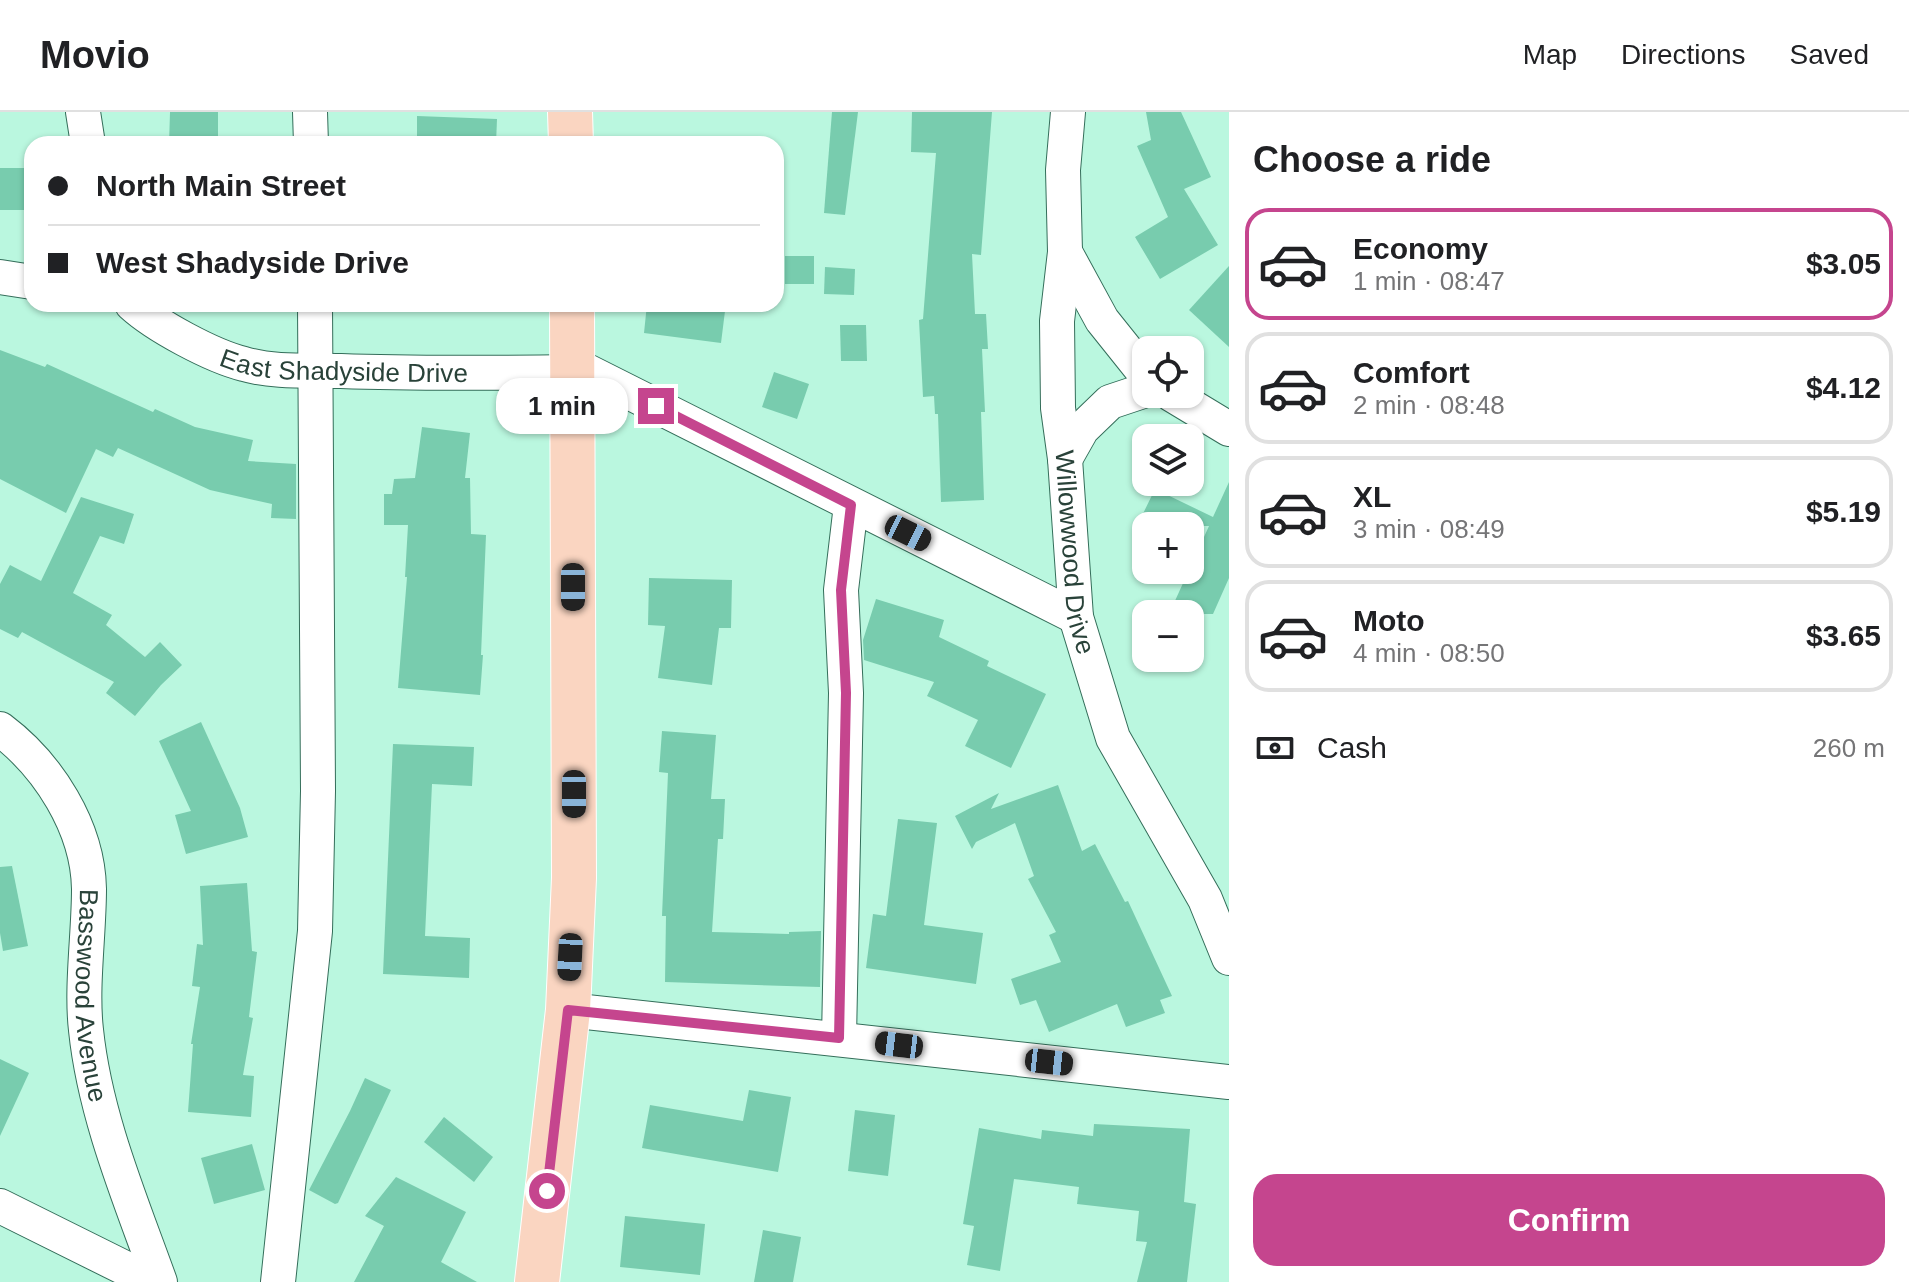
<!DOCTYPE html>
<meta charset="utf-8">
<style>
:root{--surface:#fff;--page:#f2f2f2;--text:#202124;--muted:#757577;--line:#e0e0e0;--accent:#c5458e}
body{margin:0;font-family:Arial,sans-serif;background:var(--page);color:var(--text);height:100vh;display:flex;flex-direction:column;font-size:30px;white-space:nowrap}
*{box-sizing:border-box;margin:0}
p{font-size:26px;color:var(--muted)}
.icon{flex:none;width:44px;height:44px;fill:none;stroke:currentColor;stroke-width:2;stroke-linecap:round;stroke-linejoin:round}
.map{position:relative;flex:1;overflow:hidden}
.details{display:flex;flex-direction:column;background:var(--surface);width:680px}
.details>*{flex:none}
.guide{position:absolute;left:24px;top:24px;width:760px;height:176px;border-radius:24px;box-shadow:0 2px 6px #0004;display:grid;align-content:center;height:176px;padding:0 24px;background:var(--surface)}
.controls{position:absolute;left:1132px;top:224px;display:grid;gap:16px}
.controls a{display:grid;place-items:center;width:72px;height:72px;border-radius:16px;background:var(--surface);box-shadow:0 2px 6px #0004;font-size:40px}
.end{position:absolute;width:36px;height:36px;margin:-18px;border:10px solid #c5458e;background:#fff;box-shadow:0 0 0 4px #fff}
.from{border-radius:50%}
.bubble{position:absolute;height:56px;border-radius:24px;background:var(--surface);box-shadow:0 2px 6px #0004;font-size:26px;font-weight:600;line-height:56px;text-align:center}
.car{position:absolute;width:24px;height:48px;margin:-24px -12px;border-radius:10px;box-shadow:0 0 6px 2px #0007;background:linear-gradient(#222 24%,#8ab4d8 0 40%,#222 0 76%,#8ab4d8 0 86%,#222 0)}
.guide b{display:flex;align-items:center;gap:28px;height:76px;font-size:30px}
.guide b+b{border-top:2px solid var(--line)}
.guide i{width:20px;height:20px;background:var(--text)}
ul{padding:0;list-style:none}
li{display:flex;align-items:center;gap:24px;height:112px;margin:0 16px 12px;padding:0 8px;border:4px solid var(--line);border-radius:24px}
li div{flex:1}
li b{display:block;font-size:30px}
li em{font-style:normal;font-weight:600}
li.on{border-color:var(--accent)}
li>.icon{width:72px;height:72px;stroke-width:1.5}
h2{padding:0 24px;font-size:36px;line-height:96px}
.pay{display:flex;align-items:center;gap:20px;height:88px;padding:0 24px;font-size:30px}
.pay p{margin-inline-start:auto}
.action{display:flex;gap:16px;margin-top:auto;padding:16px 24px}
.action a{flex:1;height:92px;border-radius:24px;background:var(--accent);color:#fff;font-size:32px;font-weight:600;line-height:92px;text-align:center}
header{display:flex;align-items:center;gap:48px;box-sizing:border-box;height:112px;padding:0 40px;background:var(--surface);border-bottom:2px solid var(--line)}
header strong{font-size:38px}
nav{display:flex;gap:44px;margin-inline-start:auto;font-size:28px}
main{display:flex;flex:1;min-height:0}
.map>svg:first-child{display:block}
</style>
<header>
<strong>Movio</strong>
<nav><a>Map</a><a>Directions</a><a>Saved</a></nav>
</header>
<main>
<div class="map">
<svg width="1229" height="1170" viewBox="0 0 1229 1170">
<rect width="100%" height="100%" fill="#baf7df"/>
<g fill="#78ccae">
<polygon points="170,0 218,0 218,32 169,32"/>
<polygon points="832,0 858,0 845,103 824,101"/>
<polygon points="912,0 992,0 981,143 972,142 975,202 986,202 988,237 982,237 985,300 981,300 984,388 941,390 938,302 935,302 934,284 923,285 919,208 923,207 936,41 911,40"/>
<polygon points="1146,0 1181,0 1211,65 1184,77 1218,133 1160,167 1135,125 1168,105 1137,34 1151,28"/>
<polygon points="417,4 497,7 496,32 417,32"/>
<rect x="0" y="56" width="32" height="42"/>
<rect x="785" y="144" width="29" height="28"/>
<polygon points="1229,154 1229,235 1189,198"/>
<polygon points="825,155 855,157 854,183 824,182"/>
<polygon points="647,192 708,192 707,197 725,199 721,231 644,221"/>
<polygon points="840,213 866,213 867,249 841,249"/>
<polygon points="0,238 45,255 47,252 153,300 155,297 195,315 253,328 248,349 296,352 296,407 271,406 272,392 210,378 118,336 113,345 96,337 66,401 0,367"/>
<polygon points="774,260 809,272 797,307 762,295"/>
<polygon points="422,315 470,321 465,366 470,366 471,422 486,423 481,543 483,543 480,583 398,576 407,465 405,465 408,413 384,413 384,382 392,382 394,367 415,366"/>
<polygon points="1229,370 1229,466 1213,502 1169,502 1209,414 1137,414 1155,377 1213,405"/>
<polygon points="81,385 134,402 124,432 100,424 73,481 112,503 106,513 145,545 160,530 182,553 161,573 135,604 106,581 114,570 22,520 18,526 0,517 0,472 10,453 41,469"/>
<polygon points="649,466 732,468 731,516 719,516 712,573 658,566 665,514 648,513"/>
<polygon points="876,487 944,508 939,525 989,549 987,554 1046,582 1011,656 965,634 978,608 927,584 934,570 864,548 863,528"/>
<polygon points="201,610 240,696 248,725 186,742 175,703 191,699 159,629"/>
<polygon points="662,619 716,623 711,687 725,687 723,727 718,727 712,820 789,822 789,820 821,819 820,875 665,870 666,804 662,804 668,661 659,660"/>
<polygon points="393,632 474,635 472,674 432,672 425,824 470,826 469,866 383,862"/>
<polygon points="1058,673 1082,739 1095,732 1125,790 1128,789 1172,884 1160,888 1165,901 1126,915 1117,892 1049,920 1036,888 1020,893 1011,867 1061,850 1049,823 1056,820 1028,767 1034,764 1015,711 976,730 972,737 955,704 999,681 991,697"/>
<polygon points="898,707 937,711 924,813 983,821 976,872 866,856 873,802 886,804"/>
<polygon points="12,754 28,834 3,839 0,821 0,755"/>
<polygon points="247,771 252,839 257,840 249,905 253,906 243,963 254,964 251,1005 188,1000 193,932 191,932 200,875 192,874 197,832 203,833 200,774"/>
<polygon points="0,947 29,961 0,1024"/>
<polygon points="365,966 391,978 338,1091 335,1092 309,1078 350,999"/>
<polygon points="749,978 791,985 778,1060 642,1036 650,993 743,1009"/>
<polygon points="855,998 895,1003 888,1064 848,1059"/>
<polygon points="444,1005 493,1045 474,1070 424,1030"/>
<polygon points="1094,1012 1190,1017 1184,1090 1196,1092 1187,1170 1137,1170 1147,1130 1136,1129 1139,1099 1077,1092 1079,1075 1014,1067 1000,1159 967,1153 974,1114 963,1112 979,1016 1041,1027 1042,1018 1093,1024"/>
<polygon points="252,1032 265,1078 214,1092 201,1046"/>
<polygon points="396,1065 466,1100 441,1150 477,1170 354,1170 384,1114 365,1104"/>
<polygon points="625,1104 705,1112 700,1163 620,1155"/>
<polygon points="763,1118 801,1125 793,1170 754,1170"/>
</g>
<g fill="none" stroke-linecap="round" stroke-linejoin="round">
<g stroke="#346e5a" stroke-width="36">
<g id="minor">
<polyline points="83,0 88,32"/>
<polyline points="310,0 311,32"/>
<path id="s1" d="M1068 0 1063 58 1065 140 1057 209 1058 296 1065 347 1076 505 1113 626 1205 787 1229 846"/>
<polyline points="1065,140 1102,208 1146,263"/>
<polyline points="0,165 32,170"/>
<path id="s2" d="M132 192C156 214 212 244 244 252 275 261 309 258 341 259 418 262 496 261 573 260"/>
<polyline points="573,252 1076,505"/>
<polyline points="1171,282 1229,317"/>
<polyline points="1065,347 1082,317 1110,290 1146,278"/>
<path id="s3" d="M0 617C48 653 88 715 89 777 89 822 81 875 86 918 95 1005 131 1089 160 1170"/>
<polyline points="568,898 1229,970"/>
<polyline points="839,926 846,581 841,478 851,393"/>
<polyline points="0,1094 153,1170"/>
<polyline points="278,1170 315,819 318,679 315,192"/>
</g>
</g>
<g stroke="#fff" stroke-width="46">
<g id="major">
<polyline points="570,0 571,32"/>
<polyline points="537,1170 568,898 574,766 572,192"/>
</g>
</g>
<use href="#minor" stroke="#fff" stroke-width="34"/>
<use href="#major" stroke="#fad5c1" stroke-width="44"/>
</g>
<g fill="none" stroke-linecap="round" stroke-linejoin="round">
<polyline stroke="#c5458e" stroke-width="10" points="547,1079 568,898 839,926 846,581 841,478 851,393 656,294"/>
</g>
<g text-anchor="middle" stroke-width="6" stroke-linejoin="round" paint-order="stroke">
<g font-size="26" fill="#294239" stroke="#fff">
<text dy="9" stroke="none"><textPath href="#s2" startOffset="228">East Shadyside Drive</textPath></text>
<text dy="9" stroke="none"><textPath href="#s1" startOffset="442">Willowwood Drive</textPath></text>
<text dy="9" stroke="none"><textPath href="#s3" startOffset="296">Basswood Avenue</textPath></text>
</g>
</g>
</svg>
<div class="controls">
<a><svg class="icon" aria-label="locate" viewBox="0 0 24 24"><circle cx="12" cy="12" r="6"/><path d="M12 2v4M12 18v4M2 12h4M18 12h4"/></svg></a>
<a><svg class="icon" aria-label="layers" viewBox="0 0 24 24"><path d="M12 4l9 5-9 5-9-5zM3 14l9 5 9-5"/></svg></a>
<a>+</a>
<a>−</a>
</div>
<i class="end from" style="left:547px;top:1079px"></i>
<i class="end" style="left:656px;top:294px"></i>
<div class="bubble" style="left:496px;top:266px;width:132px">1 min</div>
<i class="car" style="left:908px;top:421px;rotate:116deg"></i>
<i class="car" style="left:573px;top:475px;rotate:180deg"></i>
<i class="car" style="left:574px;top:682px;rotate:180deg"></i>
<i class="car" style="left:570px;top:845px;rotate:183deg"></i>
<i class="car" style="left:899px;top:933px;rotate:277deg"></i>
<i class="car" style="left:1049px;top:950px;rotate:96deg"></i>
<div class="guide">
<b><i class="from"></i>North Main Street</b>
<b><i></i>West Shadyside Drive</b>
</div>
</div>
<section class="details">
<h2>Choose a ride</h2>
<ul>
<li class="on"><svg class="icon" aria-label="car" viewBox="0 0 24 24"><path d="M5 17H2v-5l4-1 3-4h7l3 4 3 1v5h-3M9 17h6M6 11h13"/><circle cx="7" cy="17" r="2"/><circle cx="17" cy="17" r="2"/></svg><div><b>Economy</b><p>1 min · 08:47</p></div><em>$3.05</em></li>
<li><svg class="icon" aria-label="car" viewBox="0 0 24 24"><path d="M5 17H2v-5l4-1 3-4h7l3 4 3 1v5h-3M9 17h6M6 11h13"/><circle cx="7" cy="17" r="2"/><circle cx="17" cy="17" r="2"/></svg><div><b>Comfort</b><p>2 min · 08:48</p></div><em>$4.12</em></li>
<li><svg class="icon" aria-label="car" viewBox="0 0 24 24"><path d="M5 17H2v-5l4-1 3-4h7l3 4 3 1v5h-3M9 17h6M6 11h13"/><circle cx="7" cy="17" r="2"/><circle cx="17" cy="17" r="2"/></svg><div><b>XL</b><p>3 min · 08:49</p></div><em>$5.19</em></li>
<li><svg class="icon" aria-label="car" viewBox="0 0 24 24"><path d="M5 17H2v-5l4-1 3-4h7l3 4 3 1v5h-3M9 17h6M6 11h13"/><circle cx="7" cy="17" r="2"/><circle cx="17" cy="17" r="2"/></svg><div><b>Moto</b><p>4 min · 08:50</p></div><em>$3.65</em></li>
</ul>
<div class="pay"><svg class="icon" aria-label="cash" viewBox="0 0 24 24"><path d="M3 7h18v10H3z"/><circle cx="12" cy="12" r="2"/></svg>Cash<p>260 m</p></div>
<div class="action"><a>Confirm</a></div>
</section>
</main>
